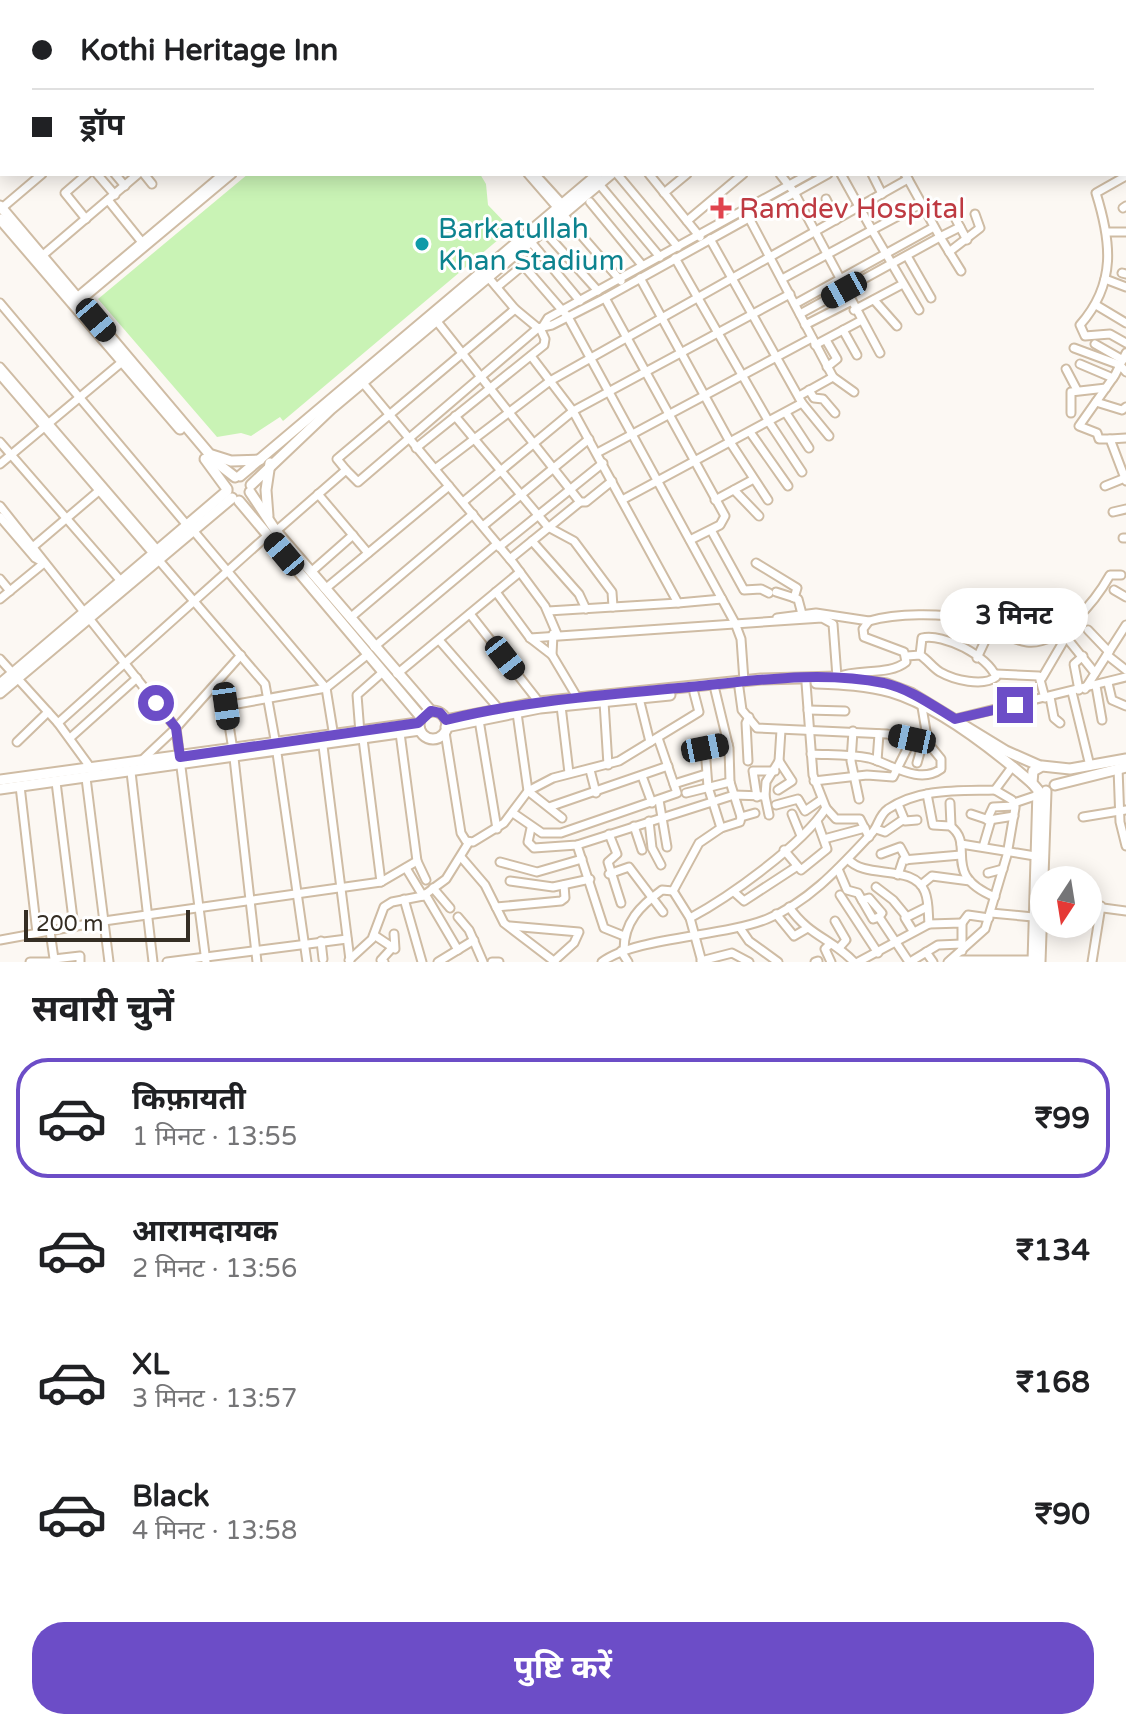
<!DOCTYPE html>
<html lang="hi">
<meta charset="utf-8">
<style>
:root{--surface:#fff;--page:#f2f2f2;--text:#202124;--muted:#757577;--line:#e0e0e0;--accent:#6c4dc7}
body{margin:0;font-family:"Varela Round","Noto Sans Devanagari",sans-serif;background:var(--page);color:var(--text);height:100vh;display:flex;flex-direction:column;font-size:30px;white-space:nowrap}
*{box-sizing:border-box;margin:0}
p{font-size:26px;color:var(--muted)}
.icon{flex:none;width:44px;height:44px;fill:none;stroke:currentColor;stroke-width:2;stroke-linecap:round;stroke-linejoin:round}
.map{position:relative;height:962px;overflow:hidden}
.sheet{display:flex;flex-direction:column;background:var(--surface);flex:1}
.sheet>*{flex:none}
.top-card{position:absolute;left:0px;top:0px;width:1126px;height:176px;box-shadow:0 4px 20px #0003;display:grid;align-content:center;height:176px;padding:0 32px;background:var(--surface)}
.needle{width:52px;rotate:192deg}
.controls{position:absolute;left:1030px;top:866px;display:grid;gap:16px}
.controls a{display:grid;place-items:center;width:72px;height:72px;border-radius:50%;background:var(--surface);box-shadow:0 4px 20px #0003;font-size:40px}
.scale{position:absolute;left:24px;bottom:20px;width:166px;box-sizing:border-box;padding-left:8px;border:4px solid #352e24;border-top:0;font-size:22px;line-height:28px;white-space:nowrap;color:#352e24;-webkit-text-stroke:6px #fff;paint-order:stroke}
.end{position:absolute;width:36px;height:36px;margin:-18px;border:10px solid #6c4dc7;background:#fff;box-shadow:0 0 0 4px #fff}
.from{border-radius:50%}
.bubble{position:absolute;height:56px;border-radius:28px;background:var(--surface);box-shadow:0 4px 20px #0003;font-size:26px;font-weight:700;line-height:56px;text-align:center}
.car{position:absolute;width:24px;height:48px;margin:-24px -12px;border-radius:10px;box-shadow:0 0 6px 2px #0007;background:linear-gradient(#222 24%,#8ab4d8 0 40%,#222 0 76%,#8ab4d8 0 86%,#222 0)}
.top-card b{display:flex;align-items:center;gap:28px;height:76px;font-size:30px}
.top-card b+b{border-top:2px solid var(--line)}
.top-card i{width:20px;height:20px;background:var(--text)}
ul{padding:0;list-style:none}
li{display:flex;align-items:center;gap:24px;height:120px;margin:0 16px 12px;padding:0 16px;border:4px solid transparent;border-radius:32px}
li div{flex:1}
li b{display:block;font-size:30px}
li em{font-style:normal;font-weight:700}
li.selected{border-color:var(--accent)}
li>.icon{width:72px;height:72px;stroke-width:1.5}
h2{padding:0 32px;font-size:36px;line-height:96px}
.cta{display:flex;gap:16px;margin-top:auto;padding:16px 32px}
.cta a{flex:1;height:92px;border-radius:32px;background:var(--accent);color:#fff;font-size:32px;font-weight:700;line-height:92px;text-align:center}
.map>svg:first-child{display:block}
</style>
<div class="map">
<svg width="1126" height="962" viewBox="0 0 1126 962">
<rect width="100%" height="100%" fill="#fcf8f3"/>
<polygon fill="#c9f3b5" points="248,174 480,174 486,184 488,205 511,229 283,421 280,417 251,436 241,433 217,437 98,299"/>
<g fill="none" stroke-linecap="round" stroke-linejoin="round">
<g stroke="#cfbca4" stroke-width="11">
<g id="minor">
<polyline points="308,0 310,2"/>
<polyline points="354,0 355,2"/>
<polyline points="516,0 517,2"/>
<polyline points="540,0 727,2"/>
<polyline points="833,0 834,2"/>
<polyline points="852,0 854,2"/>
<polyline points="1010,0 1010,2"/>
<polyline points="1050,0 1050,2"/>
<polyline points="1091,0 1092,2"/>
<polyline points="89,2 89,0"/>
<polyline points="133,2 133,0"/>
<polyline points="247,2 247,0"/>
<polyline points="905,2 908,0"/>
<polyline points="1124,10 1126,13"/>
<polyline points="0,29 2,29"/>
<polyline points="0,89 2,91"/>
<polyline points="1124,100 1126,104"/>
<polyline points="1124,135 1126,134"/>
<polyline points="1124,157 1126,159"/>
<polyline points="97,174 115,195"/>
<polyline points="115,174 125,186"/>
<polyline points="144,174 152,184"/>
<polyline points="528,174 621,281"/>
<polyline points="535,174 566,208"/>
<polyline points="617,174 678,247"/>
<polyline points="649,174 700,237"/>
<polyline points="780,174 794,192 880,353"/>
<polyline points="841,174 872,230 921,204"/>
<polyline points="872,174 882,194"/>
<path d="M1126 176 1096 193C1111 241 1117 283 1080 325L1085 336 1110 334 1126 343"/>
<polyline points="599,184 660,257"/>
<polyline points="664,193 687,174"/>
<polyline points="826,199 836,220"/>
<polyline points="108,200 141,241"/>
<polyline points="590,202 642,265"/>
<polyline points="2,208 42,174"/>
<polyline points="1123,208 1126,206"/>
<polyline points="748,216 833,377 799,396"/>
<polyline points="954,216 967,240"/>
<polyline points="86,219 65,193 87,174"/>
<polyline points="687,221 743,174"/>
<polyline points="960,227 940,237 961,271"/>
<polyline points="544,231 598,291"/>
<polyline points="1107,232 1126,232"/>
<polyline points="710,239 802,403 829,436"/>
<polyline points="531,242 580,301"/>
<polyline points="949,252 980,228 975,214"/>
<polyline points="42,256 138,174"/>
<polyline points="907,256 931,298"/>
<polyline points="675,258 769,422 802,472"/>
<polyline points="523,265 568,317 735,623 741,639 744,681"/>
<polyline points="1122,273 1126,274"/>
<polyline points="488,277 515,309 538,328"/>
<polyline points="640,278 730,442 768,500"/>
<polyline points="782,279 872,230 919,310"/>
<polyline points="1105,279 1126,287"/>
<polyline points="497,287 539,252"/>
<polyline points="77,297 223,174"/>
<polyline points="605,298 725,516 720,525 690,540"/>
<polyline points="874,300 897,326"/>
<polyline points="80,301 232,174"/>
<polyline points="0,303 186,524"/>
<polyline points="795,304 934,227"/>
<polyline points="1096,305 1126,323"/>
<polyline points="854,310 901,285"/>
<polyline points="800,314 940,237 908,179"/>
<polyline points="435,319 580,502 586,502 612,481"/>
<polyline points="805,325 850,302"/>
<polyline points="543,326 548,318 809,174"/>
<polyline points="843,330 857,355"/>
<polyline points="826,340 837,359 827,367"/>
<polyline points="1095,344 1123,360"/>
<polyline points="815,345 860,321"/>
<polyline points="1074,348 1120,365 1126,372"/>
<polyline points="1126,353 1115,375 1079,426 1097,433 1099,439 1110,439 1126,481"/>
<polyline points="531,356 573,411 678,603 722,599"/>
<polyline points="1080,364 1113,378"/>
<polyline points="0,367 160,553"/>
<polyline points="1066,369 1077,390"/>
<polyline points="0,375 265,684 276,745"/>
<polyline points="833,377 854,392"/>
<polyline points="363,383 514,564 545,606 557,634"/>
<polyline points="809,390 814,398 823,399 835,413"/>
<polyline points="1096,402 1122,410 1126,407"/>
<polyline points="786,413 809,448"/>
<polyline points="1071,413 1071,392 1106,388"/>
<polyline points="455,416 548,527 574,541 612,592 613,607"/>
<polyline points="750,432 788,486"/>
<polyline points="1110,439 1126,438"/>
<polyline points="0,442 120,580"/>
<polyline points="416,448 544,345 545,339 540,328"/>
<polyline points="597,453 812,338"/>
<polyline points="0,464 122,362"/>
<polyline points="435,469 550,381 908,179 905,174"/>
<polyline points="346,470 337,459 515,309"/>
<polyline points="1105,486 1125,478"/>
<polyline points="734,490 759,516"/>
<polyline points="318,494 368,553"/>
<polyline points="622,500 802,403"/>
<polyline points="715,500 752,480"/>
<polyline points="463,502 573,411 790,294"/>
<polyline points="0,506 176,728 206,962"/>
<polyline points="1113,512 1126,509"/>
<polyline points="0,517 35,558 44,563"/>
<polyline points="483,526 589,439"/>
<polyline points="192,529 326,688 334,737"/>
<polyline points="711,530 744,590 761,589 769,593"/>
<polyline points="276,531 346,470 358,482 538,328 552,325 605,298 828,174"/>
<polyline points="1123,538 1126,538"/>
<polyline points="532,541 579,594 586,609"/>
<polyline points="34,546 101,489"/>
<polyline points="499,547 603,463"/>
<polyline points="510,559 580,502"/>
<polyline points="756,563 797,588 794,598"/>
<polyline points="311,572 353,535"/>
<polyline points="0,579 10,591"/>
<polyline points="325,589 449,486"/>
<polyline points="1114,590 1126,597"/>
<polyline points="496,592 530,638 552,655"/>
<polyline points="776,592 798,599 802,614"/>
<polyline points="0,599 44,563"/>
<polyline points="548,611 678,603"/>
<polyline points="470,614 539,702"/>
<polyline points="350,618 473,514"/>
<polyline points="777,618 816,613 869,621"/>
<polyline points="1088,630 1109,652"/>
<polyline points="553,634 552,655 577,697"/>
<path d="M530 638 822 618 833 624 837 677C858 668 889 676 906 662L904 652 864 637 863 629 869 621C897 613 941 613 969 619 989 624 1006 639 1027 642 1060 646 1096 600 1110 575H1121"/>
<polyline points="439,640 499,709"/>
<polyline points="374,647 497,544"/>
<polyline points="1107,655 1126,670"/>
<path d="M907 656 920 655C928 660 932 667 940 672 954 680 983 687 996 677 988 656 944 633 922 638L920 655"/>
<polyline points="977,658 991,628"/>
<polyline points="0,659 58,723 93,771"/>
<polyline points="397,674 520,572"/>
<polyline points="996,674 1039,676 1045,698"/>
<polyline points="1042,678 1066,637 1095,673"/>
<polyline points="1108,683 1112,700 1126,706"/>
<polyline points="1096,686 1102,720"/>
<polyline points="739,688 742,710 757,728 887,734 928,743"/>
<polyline points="1085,689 1126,625"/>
<polyline points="715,690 729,748 730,782 741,817 740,822 721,828"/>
<polyline points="1079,690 1074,664 1083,656"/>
<polyline points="1072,692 1090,766"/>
<polyline points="1050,697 1054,718 1060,723"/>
<polyline points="639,698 650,742"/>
<polyline points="604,702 608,765"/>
<polyline points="561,706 569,773"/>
<polyline points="808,710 845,711"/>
<polyline points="517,713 528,791 562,818"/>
<polyline points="955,719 1126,677"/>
<polyline points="479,720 497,829"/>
<polyline points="58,723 268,535"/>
<polyline points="853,731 851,761 859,799"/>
<polyline points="445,732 461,833 466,841 473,842 504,823 528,791 553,778 619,761 699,712 694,693"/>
<polyline points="360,733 357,695 383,672"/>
<polyline points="70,738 137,678"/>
<polyline points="363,739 381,882"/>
<polyline points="17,742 48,712"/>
<polyline points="323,746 350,960"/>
<polyline points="233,750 226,706 326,688 367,655"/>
<polyline points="277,753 307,962"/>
<path d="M811 754C830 755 850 754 869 758 891 764 919 785 941 769V759L928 743 922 707"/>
<polyline points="234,758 257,962"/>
<polyline points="141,761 176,728 241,655"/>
<polyline points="748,761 746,723 749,717"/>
<polyline points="877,761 879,734"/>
<polyline points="917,763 923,742"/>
<polyline points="1118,768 1120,822 1126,846"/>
<polyline points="590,770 596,793"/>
<polyline points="131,772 153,962"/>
<polyline points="642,776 652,803"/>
<polyline points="86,778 109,962"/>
<polyline points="814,781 867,775 893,777 912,739"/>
<polyline points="56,782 74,927"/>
<polyline points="674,784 706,774"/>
<polyline points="20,786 37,933"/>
<polyline points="778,790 792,781 779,761"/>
<polyline points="686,793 730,782"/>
<path d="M927 794 933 825 950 826C977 845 939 874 995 897"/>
<polyline points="765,796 769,815"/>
<polyline points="757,797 753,771 775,771"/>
<polyline points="659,800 667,847"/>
<polyline points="950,803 951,826"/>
<polyline points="1014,803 1038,795"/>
<polyline points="898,804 905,821 917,820"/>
<polyline points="776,805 798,799 805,811 821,800"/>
<polyline points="549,807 668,766"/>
<polyline points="826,808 836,819 860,819 869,837"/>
<polyline points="513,813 542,833 561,833 677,793 658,738"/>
<polyline points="792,814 801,836"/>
<polyline points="971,814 989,820 1014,816"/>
<polyline points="741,817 755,813"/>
<polyline points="1083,817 1126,810"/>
<polyline points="987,820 993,807 1015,806"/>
<polyline points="649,821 652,848 661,865"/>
<polyline points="634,826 642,850"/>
<polyline points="531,828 528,842 534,848 577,845 734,795 765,796 766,782 779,761 781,730"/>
<polyline points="876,829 885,832 904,819"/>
<polyline points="609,834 617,854 608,862 621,903"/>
<polyline points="824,839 865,828"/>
<polyline points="961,844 1035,856"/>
<polyline points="577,845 604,928 624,936"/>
<polyline points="983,847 991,820"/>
<polyline points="784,850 801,870 827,849 817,821"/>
<polyline points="881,854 900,847 907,860"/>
<polyline points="461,857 485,885 504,923 555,962"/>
<path d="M848 859C865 880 914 863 925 892 929 902 928 914 929 924"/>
<polyline points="417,861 426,880"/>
<polyline points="500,862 537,872 582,859"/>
<polyline points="406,868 423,896"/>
<polyline points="838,869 847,890 858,893 873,919 879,917 909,962"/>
<polyline points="988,873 1003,869"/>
<polyline points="609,874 629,867 663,912"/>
<polyline points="898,875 903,860 961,855"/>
<polyline points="510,881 553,887 590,879"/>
<polyline points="921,885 932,876 970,881"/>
<polyline points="876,887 893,900 907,917"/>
<polyline points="433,888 450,908"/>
<polyline points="673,891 690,918"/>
<polyline points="734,892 744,901 796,867"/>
<polyline points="425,894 458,950"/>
<polyline points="840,895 878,953"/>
<polyline points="404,899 422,962"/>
<polyline points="862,900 869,898 882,913 879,917"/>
<polyline points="1088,906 1126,911"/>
<polyline points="496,907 561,901 565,898 564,885"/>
<path d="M789 907C810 937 831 938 854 962"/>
<polyline points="991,913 1033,917"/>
<polyline points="776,914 794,936 806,929"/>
<polyline points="458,917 469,930 483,962"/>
<polyline points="835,921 846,940 839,948"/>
<polyline points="962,923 968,915 989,918"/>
<polyline points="510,926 579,932 574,943 554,961"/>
<polyline points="740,928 749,941 778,962"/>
<polyline points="50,931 54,959 80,956 80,962"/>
<polyline points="913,931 905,918 927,907"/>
<polyline points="374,935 395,949 394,934"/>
<polyline points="0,940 104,921 381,882 417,861 400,733"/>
<polyline points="321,941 323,959"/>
<polyline points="830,944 825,949 831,962"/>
<path d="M624 950C624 922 640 906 662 890L673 891 699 843 721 828 708 787 705 748 728 744"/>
<polyline points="621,951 628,962"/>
<polyline points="926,952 933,962"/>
<polyline points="349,960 372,939 384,907 392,902 423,896 446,879 469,842"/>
<polyline points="951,960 1033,960"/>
<polyline points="701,961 732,953 749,962"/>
<polyline points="30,962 54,962"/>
<polyline points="167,962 347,939"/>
<polyline points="384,962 381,960 392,948"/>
<polyline points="438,962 474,940"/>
<polyline points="492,962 499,962"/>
<path d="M602 962C635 937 722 937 767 919 809 902 841 866 871 834 879 826 878 816 888 809 920 788 958 791 995 790L1012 767"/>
<path d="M702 962 690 918C729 897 802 845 826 808L813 775 806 683"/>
<polyline points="815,962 818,961"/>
<polyline points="858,962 929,924 962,923 962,951"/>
<polyline points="910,962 938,945 962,944"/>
<polyline points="948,962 985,929 1007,855 1015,808 1012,800 995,790"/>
<polyline points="1092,962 1101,906"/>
</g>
</g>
<g stroke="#cfbca4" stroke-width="13">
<g id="major">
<polyline points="802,2 804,0"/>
<polyline points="816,2 818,0"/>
<polyline points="0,206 217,463 235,477"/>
<polyline points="0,219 180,429"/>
<polyline points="212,455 231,461 260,460"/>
<polyline points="205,459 227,489"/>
<polyline points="240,476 598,174"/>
<polyline points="251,485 331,409 611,174"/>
<polyline points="250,492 276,531 431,711"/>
<polyline points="239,501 421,717"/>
<polyline points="268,516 266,490 270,463"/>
<path d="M816 683C841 684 867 685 891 692 938 706 995 751 1032 783"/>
<polyline points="0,684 227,491"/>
<polyline points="0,693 232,498"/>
<circle cx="433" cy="725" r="14"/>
<polyline points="446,720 539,702 761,679 837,677 887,684 911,693 1006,751 1040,766"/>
<polyline points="446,727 540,708 670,695"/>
<polyline points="0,780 418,723"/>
<polyline points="1055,785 1126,767"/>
<polyline points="0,789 420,730"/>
<polyline points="1033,962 1038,790 1032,783 1033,771 1042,766 1070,769 1126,759"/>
<polyline points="1040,962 1046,791"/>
</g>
</g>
<use href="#minor" stroke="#fff" stroke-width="7"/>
<use href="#major" stroke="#fff" stroke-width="9"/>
</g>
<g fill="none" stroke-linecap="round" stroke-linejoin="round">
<path stroke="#6c4dc7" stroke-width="10" d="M156 703 176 728 180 757 418 723 431 711 440 713 446 720C526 700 607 695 689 687 753 681 819 670 884 683 910 689 932 705 955 719L1015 705"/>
</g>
<path fill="#e0444e" stroke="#fff" stroke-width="3" d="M717 196h8v8h8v8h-8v8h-8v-8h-8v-8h8z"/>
<circle fill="#0f9aa8" stroke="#fff" stroke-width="3" cx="422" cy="244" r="8"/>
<g text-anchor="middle" stroke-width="6" stroke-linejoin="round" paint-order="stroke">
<g font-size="28" fill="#be3a42" stroke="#fff" text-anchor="start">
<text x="739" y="218">Ramdev Hospital</text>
</g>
<g font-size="28" fill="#0d838f" stroke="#fff" text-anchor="start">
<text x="438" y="238">Barkatullah<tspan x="438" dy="32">Khan Stadium</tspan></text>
</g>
</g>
</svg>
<div class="controls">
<a><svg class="needle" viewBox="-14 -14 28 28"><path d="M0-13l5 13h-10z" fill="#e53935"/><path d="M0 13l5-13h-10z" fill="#757577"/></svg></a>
</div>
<div class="scale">200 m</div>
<i class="end from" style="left:156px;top:703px"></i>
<i class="end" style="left:1015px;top:705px"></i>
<div class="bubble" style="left:940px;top:588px;width:148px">3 मिनट</div>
<i class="car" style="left:844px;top:290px;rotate:241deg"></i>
<i class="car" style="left:96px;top:320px;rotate:140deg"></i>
<i class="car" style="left:284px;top:554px;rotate:320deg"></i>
<i class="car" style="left:505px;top:658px;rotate:142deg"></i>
<i class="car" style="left:226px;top:706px;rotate:172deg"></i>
<i class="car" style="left:912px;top:739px;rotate:282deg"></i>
<i class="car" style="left:705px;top:748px;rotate:79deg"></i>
<div class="top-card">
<b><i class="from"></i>Kothi Heritage Inn</b>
<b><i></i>ड्रॉप</b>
</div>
</div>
<section class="sheet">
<h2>सवारी चुनें</h2>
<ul>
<li class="selected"><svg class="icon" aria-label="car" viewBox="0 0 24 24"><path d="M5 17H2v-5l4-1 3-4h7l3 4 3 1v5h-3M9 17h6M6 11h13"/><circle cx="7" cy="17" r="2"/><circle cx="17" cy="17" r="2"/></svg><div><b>किफ़ायती</b><p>1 मिनट · 13:55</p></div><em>₹99</em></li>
<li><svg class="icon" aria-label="car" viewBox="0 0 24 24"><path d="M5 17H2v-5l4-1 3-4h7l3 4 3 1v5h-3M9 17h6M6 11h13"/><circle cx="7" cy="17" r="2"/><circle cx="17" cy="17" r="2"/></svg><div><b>आरामदायक</b><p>2 मिनट · 13:56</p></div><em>₹134</em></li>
<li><svg class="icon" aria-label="car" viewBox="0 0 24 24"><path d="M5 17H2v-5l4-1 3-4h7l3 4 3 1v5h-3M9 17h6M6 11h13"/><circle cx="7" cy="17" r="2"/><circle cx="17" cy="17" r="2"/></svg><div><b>XL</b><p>3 मिनट · 13:57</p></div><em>₹168</em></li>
<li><svg class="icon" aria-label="car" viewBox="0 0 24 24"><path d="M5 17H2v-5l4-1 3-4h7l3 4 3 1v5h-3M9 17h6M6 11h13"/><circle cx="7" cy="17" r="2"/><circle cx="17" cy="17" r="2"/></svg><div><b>Black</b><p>4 मिनट · 13:58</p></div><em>₹90</em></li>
</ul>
<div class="cta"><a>पुष्टि करें</a></div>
</section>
